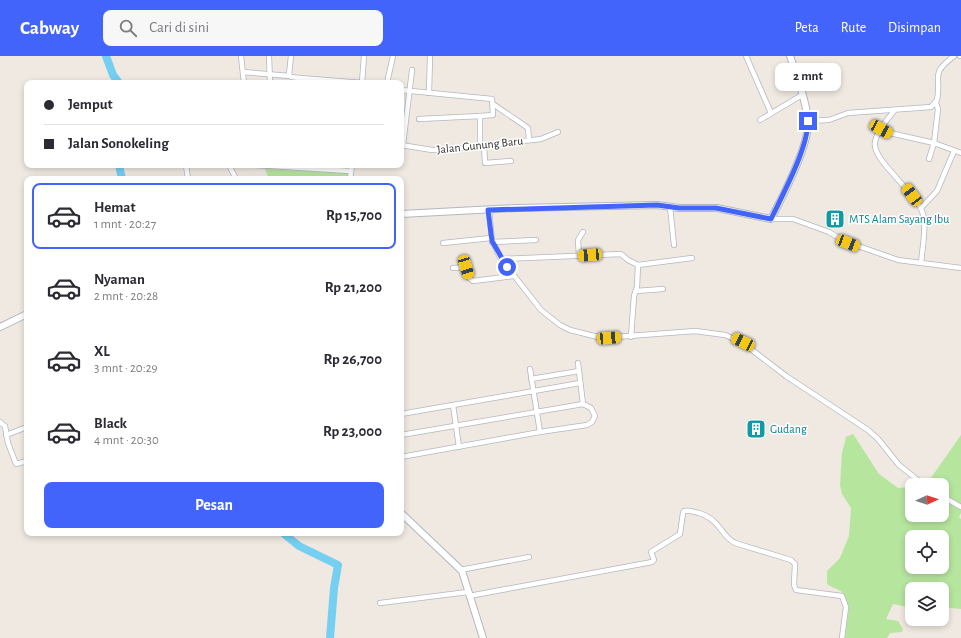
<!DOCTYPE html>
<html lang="id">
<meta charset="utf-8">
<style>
:root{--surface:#fff;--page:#f7f7f7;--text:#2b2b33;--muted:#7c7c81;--line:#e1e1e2;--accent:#4264fb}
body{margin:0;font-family:"Alegreya Sans",sans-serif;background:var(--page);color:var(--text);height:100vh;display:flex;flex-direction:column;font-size:15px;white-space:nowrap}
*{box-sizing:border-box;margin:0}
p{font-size:13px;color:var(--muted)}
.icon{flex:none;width:22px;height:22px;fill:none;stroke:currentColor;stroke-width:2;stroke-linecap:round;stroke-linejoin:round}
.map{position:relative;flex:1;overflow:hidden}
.details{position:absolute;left:24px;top:120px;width:380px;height:360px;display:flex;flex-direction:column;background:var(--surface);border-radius:8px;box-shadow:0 2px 6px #0003}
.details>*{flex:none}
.top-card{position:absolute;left:24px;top:24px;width:380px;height:88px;border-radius:8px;box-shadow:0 2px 6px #0003;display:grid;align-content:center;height:88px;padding:0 20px;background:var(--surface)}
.needle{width:26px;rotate:87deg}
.buttons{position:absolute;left:905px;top:422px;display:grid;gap:8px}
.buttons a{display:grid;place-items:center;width:44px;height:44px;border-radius:8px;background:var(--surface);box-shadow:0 2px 6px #0003;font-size:20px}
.end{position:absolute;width:18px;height:18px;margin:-9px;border:5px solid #4264fb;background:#fff;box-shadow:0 0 0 2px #fff}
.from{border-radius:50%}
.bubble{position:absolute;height:28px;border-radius:8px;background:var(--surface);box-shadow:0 2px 6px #0003;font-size:13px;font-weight:700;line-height:28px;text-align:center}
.car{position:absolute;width:12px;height:24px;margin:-12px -6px;border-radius:5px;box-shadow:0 0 3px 1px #0007;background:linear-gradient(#f5c518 24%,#345 0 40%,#f5c518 0 76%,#345 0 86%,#f5c518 0)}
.top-card b{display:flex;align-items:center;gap:14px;height:38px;font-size:15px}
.top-card b+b{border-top:1px solid var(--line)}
.top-card i{width:10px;height:10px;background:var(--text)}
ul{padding:7px 0 0;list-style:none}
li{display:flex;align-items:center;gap:12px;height:66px;margin:0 8px 6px;padding:0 12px;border:2px solid transparent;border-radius:8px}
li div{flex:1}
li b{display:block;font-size:15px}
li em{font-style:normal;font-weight:700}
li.on{border-color:var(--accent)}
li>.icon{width:36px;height:36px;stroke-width:1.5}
.primary-button{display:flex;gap:8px;margin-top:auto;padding:8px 20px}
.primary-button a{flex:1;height:46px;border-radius:8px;background:var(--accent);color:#fff;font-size:16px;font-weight:700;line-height:46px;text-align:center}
header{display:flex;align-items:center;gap:24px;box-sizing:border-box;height:56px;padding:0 20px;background:var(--accent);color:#fff}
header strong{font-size:19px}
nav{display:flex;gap:22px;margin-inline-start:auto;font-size:14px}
.search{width:280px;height:36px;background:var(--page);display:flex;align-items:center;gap:10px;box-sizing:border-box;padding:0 14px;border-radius:8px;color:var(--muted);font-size:15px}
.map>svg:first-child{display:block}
</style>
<header>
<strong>Cabway</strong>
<div class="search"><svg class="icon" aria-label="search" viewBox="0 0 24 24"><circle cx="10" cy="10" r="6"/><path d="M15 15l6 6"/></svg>Cari di sini</div>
<nav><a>Peta</a><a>Rute</a><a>Disimpan</a></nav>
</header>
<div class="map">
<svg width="961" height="582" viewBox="0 0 961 582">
<rect width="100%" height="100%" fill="#efe9e1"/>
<g fill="#b6e59e" fill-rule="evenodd">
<polygon points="265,113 351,117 350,123 269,123"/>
<path d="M853 378 879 418 898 432 912 431V459H942V429H926L961 379V457L959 461 961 463V553L942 551V533H912V552L893 548 886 563 898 565 903 573 902 576 890 577 887 582H845L849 551 841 535 830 530 827 528V515L840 502 849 480 851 452 842 438 840 429 842 397 846 381ZM912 481H942V511H912Z"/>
</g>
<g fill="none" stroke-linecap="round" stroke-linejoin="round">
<g stroke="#75cff0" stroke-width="8">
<polyline points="106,0 113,19 119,27"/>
<polyline points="119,109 122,123"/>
<polyline points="283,477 299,490 338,509 334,532 330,582"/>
</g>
<g stroke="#b4b7c1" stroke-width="6">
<g id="street">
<polyline points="241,0 244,27"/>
<polyline points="269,0 270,27"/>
<polyline points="291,0 289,19 291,21 300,22 299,27"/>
<polyline points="746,0 771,57"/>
<polyline points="960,0 961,0"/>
<polyline points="243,16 290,20"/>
<polyline points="300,22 363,27"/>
<polyline points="362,27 364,0"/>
<polyline points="387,27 393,0"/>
<polyline points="401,34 492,43 493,59 480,60"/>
<polyline points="429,37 430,0"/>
<polyline points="936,47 938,53 934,87 961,97"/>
<polyline points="493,48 528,72 529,84"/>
<path d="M894 55C887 64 877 75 875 86 871 104 917 136 923 158 927 170 922 194 921 207"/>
<polyline points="419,63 480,60 480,90"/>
<polyline points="760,64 802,39"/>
<path d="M808 65 829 64 848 57 931 51 937 44C942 20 929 19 954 0"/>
<polyline points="881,73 890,77 934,87 929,103"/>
<polyline points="401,89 432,94 445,94 541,83 558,76"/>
<polyline points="403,89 412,14"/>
<polyline points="484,89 485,107 511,105"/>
<polyline points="186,109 188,123"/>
<polyline points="229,109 236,123"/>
<polyline points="254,109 351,115"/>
<polyline points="350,123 352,109"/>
<polyline points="670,151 674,189"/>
<polyline points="921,152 937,135 954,95"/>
<polyline points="489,154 492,185 501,203 541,254 560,269 570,274 602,282 695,275 725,279 743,287 786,320 868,374 878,383 899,409 924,429"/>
<polyline points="771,163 793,163 829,176 844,185 898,204 961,212"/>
<polyline points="492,186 536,184"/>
<polyline points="443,187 491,182"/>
<polyline points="579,200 578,184 583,176"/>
<polyline points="501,203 621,198 628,204 638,209 692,202"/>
<polyline points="453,212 466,211 469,222 473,225 513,220"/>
<polyline points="636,235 663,233"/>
<polyline points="631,281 634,240 637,231 638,209"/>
<polyline points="578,307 583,348"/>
<polyline points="530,313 540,376"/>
<polyline points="531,323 579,315"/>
<polyline points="453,349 459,391"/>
<polyline points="401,358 580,327"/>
<polyline points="0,366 5,370 8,387 16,408 27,405"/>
<polyline points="6,379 27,371"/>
<polyline points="401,379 583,348 591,352 595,360 592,366 587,369 540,376 401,401"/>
<polyline points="942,440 961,451"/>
<polyline points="460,514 529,501"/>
<path d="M469 540 652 506 654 504 651 496 680 478 683 457 684 455C689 454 694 456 699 457 722 465 719 478 735 487L791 504 795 508 794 529 796 534 842 540 846 551 842 582"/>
<polyline points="380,547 468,536"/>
</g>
</g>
<g stroke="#b4b7c1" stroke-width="8">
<g id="secondary">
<path d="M401 158 517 152 657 149 679 152H717L771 163C782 142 810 88 808 65 806 44 797 20 790 0"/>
<polyline points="0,271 27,258"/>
<polyline points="401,457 462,515 483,582"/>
</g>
</g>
<use href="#street" stroke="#fff" stroke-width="4.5"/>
<use href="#secondary" stroke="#fff" stroke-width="6"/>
</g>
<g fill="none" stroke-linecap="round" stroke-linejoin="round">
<path stroke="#4264fb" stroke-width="5" d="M507 211 492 185 488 154 657 149 679 152H716L771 163C783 138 808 92 808 65"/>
</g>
<defs>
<g id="building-square" transform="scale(1)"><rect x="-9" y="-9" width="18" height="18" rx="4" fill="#0f9aa8" stroke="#fff"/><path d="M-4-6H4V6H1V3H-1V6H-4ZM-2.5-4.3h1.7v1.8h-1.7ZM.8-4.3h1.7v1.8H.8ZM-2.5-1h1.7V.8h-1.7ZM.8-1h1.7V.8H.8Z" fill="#fff"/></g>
</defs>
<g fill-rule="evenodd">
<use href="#building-square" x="835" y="163"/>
<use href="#building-square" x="756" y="373"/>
</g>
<g text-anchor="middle" stroke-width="3" stroke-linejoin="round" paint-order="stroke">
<g font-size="12" fill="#2e2e2e" stroke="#fff">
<text transform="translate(480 89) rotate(-6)" y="4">Jalan Gunung Baru</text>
</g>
<g font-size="12" fill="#0d838f" stroke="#fff" text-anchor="start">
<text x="849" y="167">MTS Alam Sayang Ibu</text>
<text x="770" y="377">Gudang</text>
</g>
</g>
</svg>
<div class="buttons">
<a><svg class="needle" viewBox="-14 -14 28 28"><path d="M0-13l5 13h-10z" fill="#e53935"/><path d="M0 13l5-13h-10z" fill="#7c7c81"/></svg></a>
<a><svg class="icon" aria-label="locate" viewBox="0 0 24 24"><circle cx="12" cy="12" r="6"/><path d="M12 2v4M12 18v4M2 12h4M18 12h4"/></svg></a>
<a><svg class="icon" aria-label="layers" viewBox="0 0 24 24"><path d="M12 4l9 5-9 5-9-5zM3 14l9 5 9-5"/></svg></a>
</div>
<i class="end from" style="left:507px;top:211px"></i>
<i class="end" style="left:808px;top:65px"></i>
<div class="bubble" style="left:775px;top:7px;width:66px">2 mnt</div>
<i class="car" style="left:881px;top:73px;rotate:119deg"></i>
<i class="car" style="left:912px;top:139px;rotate:323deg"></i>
<i class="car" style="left:848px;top:187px;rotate:111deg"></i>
<i class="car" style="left:590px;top:199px;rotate:266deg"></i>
<i class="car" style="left:466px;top:211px;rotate:163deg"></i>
<i class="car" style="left:609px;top:282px;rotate:86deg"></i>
<i class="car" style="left:743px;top:286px;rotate:296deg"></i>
<div class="top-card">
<b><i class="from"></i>Jemput</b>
<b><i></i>Jalan Sonokeling</b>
</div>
<section class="details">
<ul>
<li class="on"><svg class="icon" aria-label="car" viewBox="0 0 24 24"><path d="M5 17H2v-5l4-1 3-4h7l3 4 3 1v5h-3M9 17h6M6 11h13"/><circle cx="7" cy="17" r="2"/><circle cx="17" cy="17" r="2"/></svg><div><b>Hemat</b><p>1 mnt · 20:27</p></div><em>Rp 15,700</em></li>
<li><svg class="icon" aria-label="car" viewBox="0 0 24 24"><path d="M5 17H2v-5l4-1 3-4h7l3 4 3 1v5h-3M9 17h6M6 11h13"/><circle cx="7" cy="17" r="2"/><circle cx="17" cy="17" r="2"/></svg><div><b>Nyaman</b><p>2 mnt · 20:28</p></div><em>Rp 21,200</em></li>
<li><svg class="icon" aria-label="car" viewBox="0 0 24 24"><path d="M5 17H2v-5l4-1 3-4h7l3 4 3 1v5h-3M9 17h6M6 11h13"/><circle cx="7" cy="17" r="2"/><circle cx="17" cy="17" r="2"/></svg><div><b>XL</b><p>3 mnt · 20:29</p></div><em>Rp 26,700</em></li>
<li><svg class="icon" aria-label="car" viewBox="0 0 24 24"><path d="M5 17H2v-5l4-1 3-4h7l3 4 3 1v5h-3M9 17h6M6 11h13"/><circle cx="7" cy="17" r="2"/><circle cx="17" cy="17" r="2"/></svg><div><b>Black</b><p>4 mnt · 20:30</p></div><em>Rp 23,000</em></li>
</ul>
<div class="primary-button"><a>Pesan</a></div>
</section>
</div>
